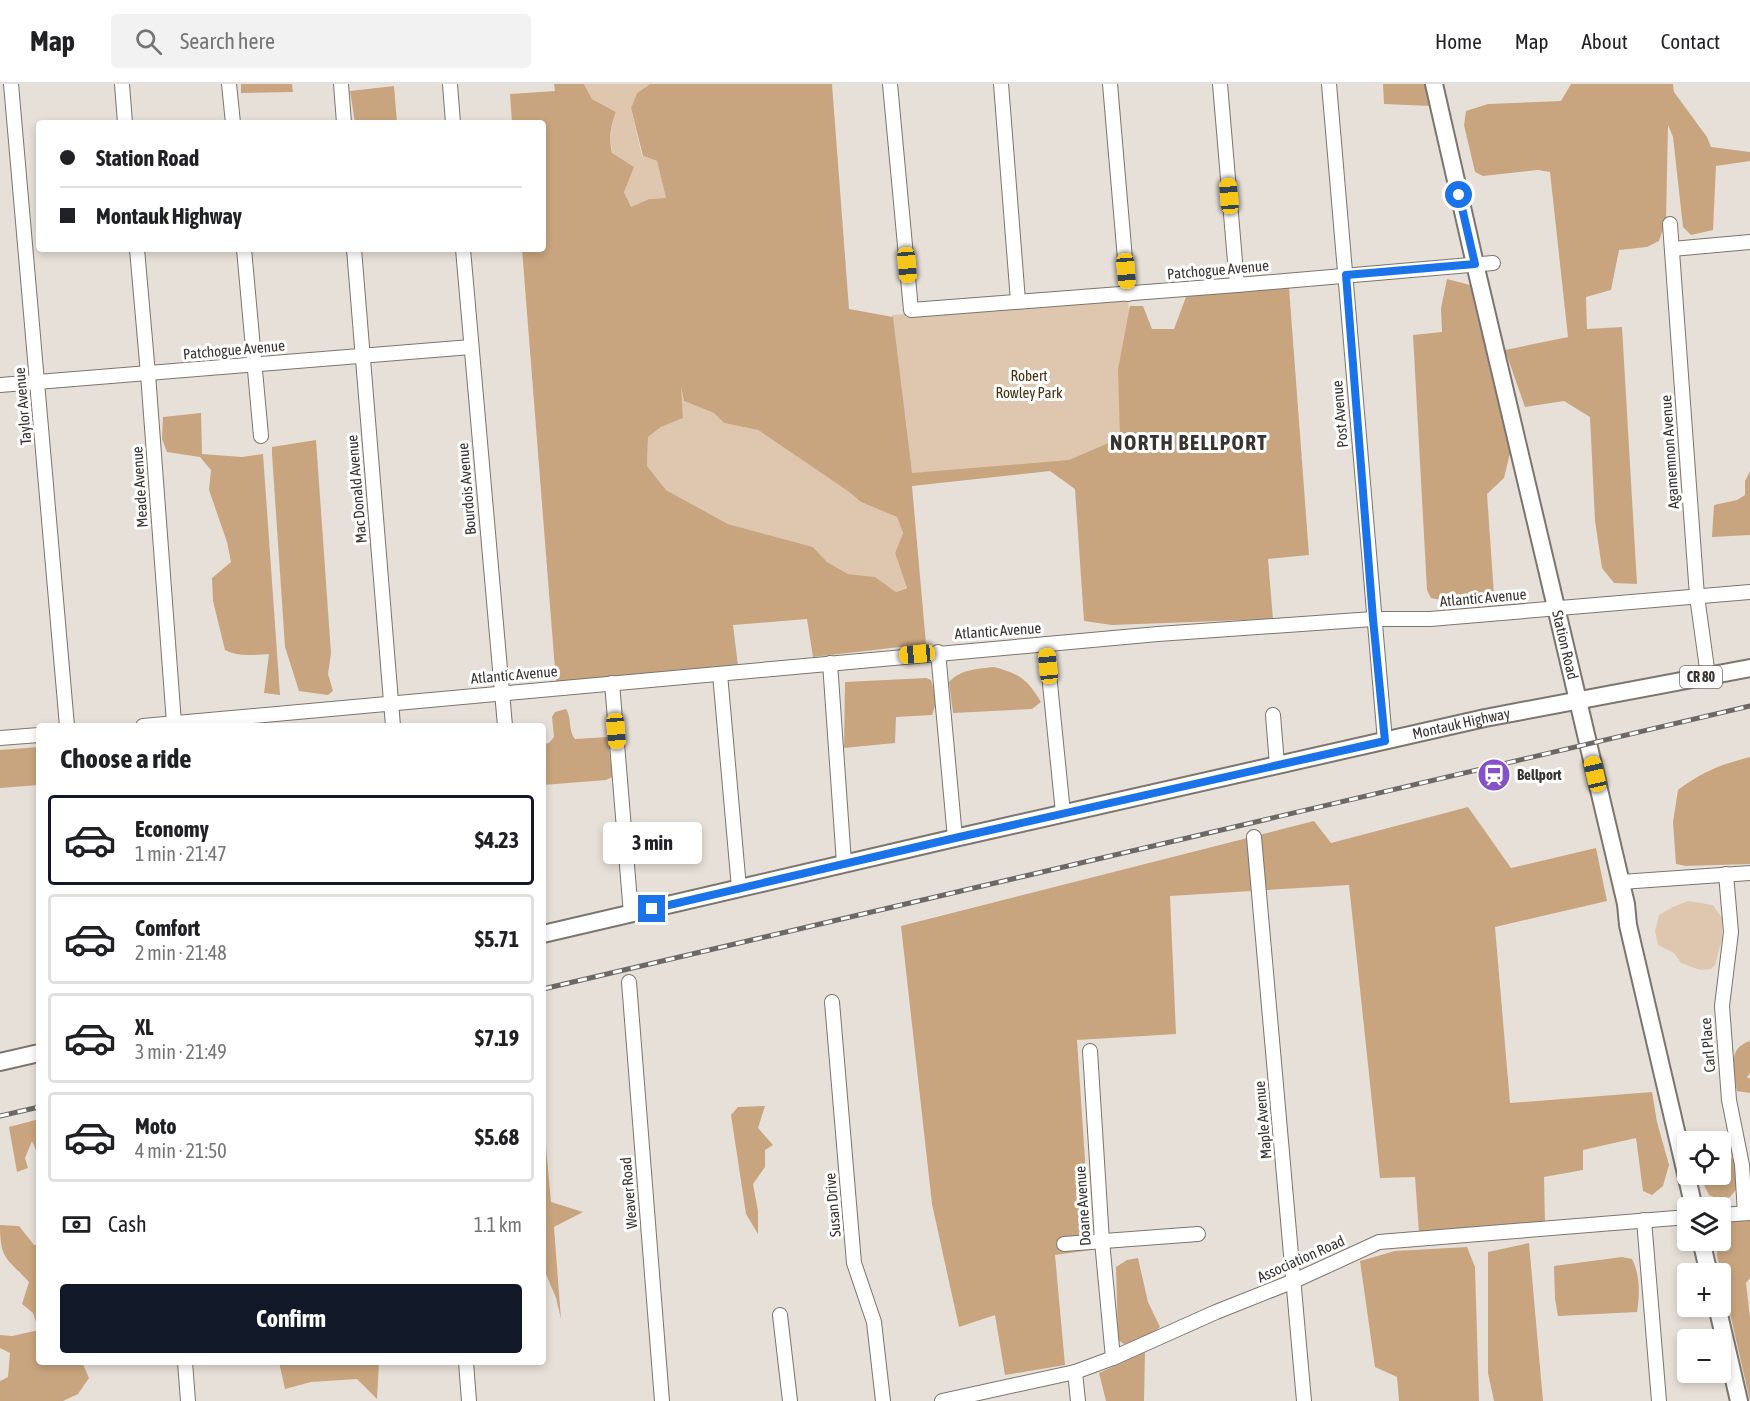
<!DOCTYPE html>
<meta charset="utf-8">
<style>
:root{--surface:#fff;--page:#f2f2f2;--text:#202124;--muted:#757577;--line:#e0e0e0;--accent:#111827}
body{margin:0;font-family:"Asap Condensed",sans-serif;background:var(--page);color:var(--text);height:100vh;display:flex;flex-direction:column;font-size:22px;white-space:nowrap}
*{box-sizing:border-box;margin:0}
p{font-size:20px;color:var(--muted)}
.icon{flex:none;width:33px;height:33px;fill:none;stroke:currentColor;stroke-width:2;stroke-linecap:round;stroke-linejoin:round}
.map{position:relative;flex:1;overflow:hidden}
.details{position:absolute;left:36px;top:639px;width:510px;height:642px;display:flex;flex-direction:column;background:var(--surface);border-radius:6px;box-shadow:0 3px 9px #0003}
.details>*{flex:none}
.hud{position:absolute;left:36px;top:36px;width:510px;height:132px;border-radius:6px;box-shadow:0 3px 9px #0003;display:grid;align-content:center;height:132px;padding:0 24px;background:var(--surface)}
.fabs{position:absolute;left:1677px;top:1047px;display:grid;gap:12px}
.fabs a{display:grid;place-items:center;width:54px;height:54px;border-radius:6px;background:var(--surface);box-shadow:0 3px 9px #0003;font-size:30px}
.end{position:absolute;width:27px;height:27px;margin:-14px;border:8px solid #1a73e8;background:#fff;box-shadow:0 0 0 3px #fff}
.from{border-radius:50%}
.bubble{position:absolute;height:42px;border-radius:6px;background:var(--surface);box-shadow:0 3px 9px #0003;font-size:20px;font-weight:700;line-height:42px;text-align:center}
.car{position:absolute;width:18px;height:36px;margin:-18px -9px;border-radius:8px;box-shadow:0 0 4px 2px #0007;background:linear-gradient(#f5c518 24%,#345 0 40%,#f5c518 0 76%,#345 0 86%,#f5c518 0)}
.hud b{display:flex;align-items:center;gap:21px;height:57px;font-size:22px}
.hud b+b{border-top:2px solid var(--line)}
.hud i{width:15px;height:15px;background:var(--text)}
ul{padding:0;list-style:none}
li{display:flex;align-items:center;gap:18px;height:90px;margin:0 12px 9px;padding:0 12px;border:3px solid var(--line);border-radius:6px}
li div{flex:1}
li b{display:block;font-size:22px}
li em{font-style:normal;font-weight:700}
li.on{border-color:var(--accent)}
li>.icon{width:54px;height:54px;stroke-width:1.5}
h2{padding:0 24px;font-size:27px;line-height:72px}
.pay{display:flex;align-items:center;gap:15px;height:66px;padding:0 24px;font-size:22px}
.pay p{margin-inline-start:auto}
.button{display:flex;gap:12px;margin-top:auto;padding:12px 24px}
.button a{flex:1;height:69px;border-radius:6px;background:var(--accent);color:#fff;font-size:24px;font-weight:700;line-height:69px;text-align:center}
header{display:flex;align-items:center;gap:36px;box-sizing:border-box;height:84px;padding:0 30px;background:var(--surface);border-bottom:2px solid var(--line)}
header strong{font-size:28px}
nav{display:flex;gap:33px;margin-inline-start:auto;font-size:21px}
.search{width:420px;height:54px;background:var(--page);display:flex;align-items:center;gap:15px;box-sizing:border-box;padding:0 21px;border-radius:6px;color:var(--muted);font-size:22px}
.map>svg:first-child{display:block}
</style>
<header>
<strong>Map</strong>
<div class="search"><svg class="icon" aria-label="search" viewBox="0 0 24 24"><circle cx="10" cy="10" r="6"/><path d="M15 15l6 6"/></svg>Search here</div>
<nav><a>Home</a><a>Map</a><a>About</a><a>Contact</a></nav>
</header>
<div class="map">
<svg width="1750" height="1317" viewBox="0 0 1750 1317">
<rect width="100%" height="100%" fill="#e7e0d8"/>
<g fill="#dfc7af">
<path d="M584 0H650L637 9 631 24 642 72 657 77 666 114 649 115 631 123C618 94 603 59 616 28L592 15Z"/>
<polygon points="1128,213 1140,372 904,390 892,231"/>
<polygon points="679,294 684,317 714,329 724,339 758,346 849,407 861,418 897,433 903,449 895,469 907,503 896,508 875,493 848,490 827,478 813,463 728,440 666,406 647,382 648,353 661,343 683,334"/>
<polygon points="1688,817 1713,821 1722,834 1722,855 1715,881 1711,885 1700,886 1681,879 1674,869 1658,861 1655,847 1659,831 1673,823"/>
</g>
<g fill="#c9a57f" fill-rule="evenodd">
<polygon points="241,0 292,0 293,8 241,9"/>
<path d="M554 0H584L592 15 616 28C610 43 609 54 612 69L634 83 624 108 631 123 649 115 666 114 657 77 643 72 631 24 637 9 650 0H832L849 225 893 233 912 389 1069 376 1120 354 1118 285 1130 222H1143L1152 245H1174L1186 213 1288 190 1309 471 1268 475 1273 535 1112 541 1084 537 1075 405 1050 387 912 402 926 560 813 573 807 535 733 541 738 582 556 598 522 165H543V39H512L510 10 555 7ZM681 303 684 317 714 329 724 339 758 346 848 407 861 418 897 433 903 449 895 469 907 504 896 508 875 493 848 490 827 478 813 463 728 440 666 406 647 382 648 353 661 343 683 334Z"/>
<polygon points="1383,0 1426,0 1431,22 1384,20"/>
<polygon points="1571,0 1673,0 1674,8 1707,53 1711,63 1750,68 1750,77 1716,82 1713,146 1691,151 1683,143 1673,53 1668,41 1666,137 1659,157 1647,163 1619,166 1611,206 1586,213 1587,245 1622,243 1637,500 1614,499 1602,484 1595,437 1590,333 1564,317 1525,323 1505,266 1568,253 1550,88 1538,86 1483,92 1475,88 1464,41 1466,27 1488,20 1561,17"/>
<polygon points="394,2 397,39 355,39 350,7"/>
<polygon points="1447,195 1470,201 1510,369 1504,394 1487,410 1494,511 1451,518 1431,514 1427,506 1413,251 1442,248 1441,224"/>
<path d="M201 329 202 370 242 373 263 370 280 611 264 609 269 570C254 571 238 573 225 566L213 517 212 494 231 478 227 458 209 406 211 386 200 373 167 368 162 355 163 333Z"/>
<polygon points="316,356 331,569 328,590 333,607 328,611 299,607 285,563 272,370 272,363"/>
<polygon points="1750,387 1750,451 1712,453 1714,421 1737,416 1745,411 1745,397"/>
<path d="M994 583C1020 590 1027 595 1041 618L1032 625 953 629 949 598C961 585 977 585 994 583Z"/>
<polygon points="926,594 931,596 937,616 932,631 896,633 895,659 844,664 845,598"/>
<path d="M566 625C572 634 568 647 575 655L608 653 612 693 606 696 543 701V660L549 659 554 653 552 633 555 628Z"/>
<polygon points="39,663 39,701 0,704 0,666"/>
<path d="M1750 673V780L1686 782 1676 780 1673 738 1678 706C1703 687 1720 681 1750 673Z"/>
<polygon points="1468,723 1511,784 1596,764 1607,817 1495,843 1510,1019 1652,1008 1657,1038 1669,1081 1663,1102 1652,1111 1643,1107 1636,1054 1583,1066 1583,1086 1544,1093 1545,1139 1419,1149 1415,1093 1380,1094 1349,801 1170,812 1176,950 1077,956 1091,1166 1055,1171 1065,1281 1005,1291 995,1231 959,1243 932,1120 901,842 1314,737 1331,759"/>
<path d="M1750 957V989L1747 993 1750 995V1009L1737 1007C1734 988 1726 964 1750 957Z"/>
<polygon points="765,1022 758,1044 773,1061 765,1066 765,1083 753,1100 758,1127 758,1150 746,1130 731,1031 738,1023"/>
<polygon points="543,1030 551,1118 583,1128 554,1143 561,1235 556,1214 543,1183"/>
<polygon points="39,1035 39,1073 32,1057 25,1074 28,1084 17,1088 9,1043"/>
<path d="M1721 1069C1743 1072 1747 1107 1723 1117L1709 1111 1699 1091 1720 1090Z"/>
<polygon points="1734,1137 1750,1137 1750,1194 1746,1199 1750,1234 1750,1317 1717,1172 1716,1157 1720,1156 1721,1145"/>
<path d="M0 1141 19 1142 34 1161 39 1160V1278H82L89 1294 78 1310 63 1317H0V1297L8 1293 10 1269 0 1264V1251L12 1252 39 1246 33 1229 22 1220 29 1198C7 1174 0 1176 0 1141Z"/>
<polygon points="1529,1159 1543,1317 1494,1317 1488,1289 1488,1168"/>
<polygon points="1467,1163 1475,1183 1479,1317 1399,1317 1397,1293 1375,1283 1360,1177 1395,1167"/>
<path d="M1622 1173 1632 1175C1640 1191 1640 1210 1637 1228L1558 1232 1555 1215 1554 1182Z"/>
<polygon points="1138,1174 1148,1218 1160,1243 1149,1253 1124,1260 1118,1256 1116,1183 1127,1176"/>
<polygon points="1145,1268 1144,1317 1106,1317 1099,1289"/>
<polygon points="279,1278 379,1278 377,1315 357,1295 311,1298 285,1305"/>
</g>
<g fill="none" stroke-linecap="round" stroke-linejoin="round">
<g stroke="#7b756e" stroke-width="16">
<g id="minor">
<polyline points="11,0 67,642"/>
<polyline points="122,0 125,39"/>
<polyline points="229,0 233,39"/>
<polyline points="341,0 344,39"/>
<polyline points="450,0 453,39"/>
<polyline points="890,0 911,226 1237,201 1493,179"/>
<polyline points="1001,0 1018,217"/>
<polyline points="1110,0 1128,210"/>
<polyline points="1220,0 1237,201"/>
<polyline points="1329,0 1385,657"/>
<polyline points="1670,140 1697,512 1708,592"/>
<polyline points="137,165 148,290 174,639"/>
<polyline points="244,165 261,352"/>
<polyline points="354,165 393,642"/>
<polyline points="463,165 505,642"/>
<polyline points="1672,165 1750,158"/>
<polyline points="0,301 471,263"/>
<polyline points="1046,560 1063,729"/>
<polyline points="938,568 955,754"/>
<polyline points="830,579 844,779"/>
<polyline points="720,590 739,804"/>
<polyline points="612,599 631,830"/>
<polyline points="1273,631 1277,681"/>
<polyline points="143,642 1158,550 1373,535 1430,535 1750,508"/>
<polyline points="0,654 39,651"/>
<polyline points="1254,753 1304,1317"/>
<polyline points="1726,790 1731,848 1722,922 1729,1016 1742,1081 1745,1129"/>
<polyline points="1621,798 1750,789"/>
<polyline points="629,898 662,1317"/>
<polyline points="832,918 854,1179 874,1238 883,1317"/>
<polyline points="1090,967 1102,1157 1113,1274"/>
<polyline points="1720,1131 1750,1129"/>
<polyline points="1644,1136 1659,1317"/>
<polyline points="1064,1160 1198,1150"/>
<polyline points="780,1231 790,1317"/>
<polyline points="185,1278 188,1317"/>
<polyline points="466,1278 469,1317"/>
<polyline points="1075,1288 1078,1317"/>
<polyline points="942,1317 1075,1288 1113,1274 1216,1228 1294,1197 1379,1158 1688,1133"/>
</g>
</g>
<g stroke="#7b756e" stroke-width="20">
<g id="major">
<path id="s1" d="M1434 0 1475 180 1626 820 1628 841 1694 1124"/>
<path id="s2" d="M543 850 955 754 1485 634 1750 584"/>
<polyline points="0,978 39,969"/>
<polyline points="1701,1156 1709,1190"/>
<polyline points="1717,1222 1739,1317"/>
</g>
</g>
<use href="#minor" stroke="#fff" stroke-width="14"/>
<use href="#major" stroke="#fff" stroke-width="16"/>
<g stroke="#6c6864" stroke-width="5">
<g id="rail">
<polyline points="543,905 1750,622"/>
<polyline points="0,1032 39,1023"/>
</g>
</g>
<use href="#rail" stroke="#fff" stroke-width="3" stroke-dasharray="9" stroke-linecap="butt"/>
</g>
<g fill="none" stroke-linecap="round" stroke-linejoin="round">
<polyline stroke="#1a73e8" stroke-width="8" points="652,825 955,754 1385,657 1373,535 1346,191 1475,180 1459,111"/>
</g>
<defs>
<g id="station-disc" transform="scale(1.725)"><circle r="9.5" fill="#8451c9" stroke="#fff"/><path d="M-3-6H3Q5-6 5-4V2Q5 4 3 4L4.5 6H3L1.5 4h-3L-3 6H-4.5L-3 4Q-5 4-5 2V-4Q-5-6-3-6ZM-3.5-4v3h7v-3ZM-3.5 1v1.5H-2V1ZM2 1v1.5H3.5V1Z" fill="#fff"/></g>
</defs>
<g fill-rule="evenodd">
<use href="#station-disc" x="1494" y="691"/>
</g>
<g text-anchor="middle" stroke-width="6" stroke-linejoin="round" paint-order="stroke">
<rect fill="#fff" stroke="#72706f" stroke-width="1.5" x="1680" y="582" width="42" height="22" rx="4.5"/>
<g font-size="14" font-weight="bold" fill="#363331">
<text x="1701" y="598">CR 80</text>
</g>
<g font-size="15" fill="#363331" stroke="#fff">
<text transform="translate(1218 186) rotate(-5)" y="5">Patchogue Avenue</text>
<text transform="translate(234 266) rotate(-5)" y="5">Patchogue Avenue</text>
<text transform="translate(23 322) rotate(-95)" y="5">Taylor Avenue</text>
<text transform="translate(1340 330) rotate(-95)" y="5">Post Avenue</text>
<text transform="translate(1670 368) rotate(-94)" y="5">Agamemnon Avenue</text>
<text transform="translate(140 403) rotate(-94)" y="5">Meade Avenue</text>
<text transform="translate(357 405) rotate(-95)" y="5">Mac Donald Avenue</text>
<text transform="translate(467 405) rotate(-95)" y="5">Bourdois Avenue</text>
<text transform="translate(1483 514) rotate(-5)" y="5">Atlantic Avenue</text>
<text transform="translate(998 547) rotate(-4)" y="5">Atlantic Avenue</text>
<text dy="5" stroke="none"><textPath href="#s1" startOffset="576">Station Road</textPath></text>
<text transform="translate(514 591) rotate(-5)" y="5">Atlantic Avenue</text>
<text dy="5" stroke="none"><textPath href="#s2" startOffset="942">Montauk Highway</textPath></text>
<text transform="translate(1708 961) rotate(-95)" y="5">Carl Place</text>
<text transform="translate(1263 1036) rotate(-95)" y="5">Maple Avenue</text>
<text transform="translate(629 1109) rotate(-95)" y="5">Weaver Road</text>
<text transform="translate(833 1121) rotate(-95)" y="5">Susan Drive</text>
<text transform="translate(1083 1122) rotate(-94)" y="5">Doane Avenue</text>
<text transform="translate(1301 1175) rotate(-24)" y="5">Association Road</text>
</g>
<g font-size="15" fill="#493011" stroke="#fff">
<text x="1029" y="297">Robert<tspan x="1029" dy="17">Rowley Park</tspan></text>
</g>
<g font-size="15" font-weight="bold" fill="#363331" stroke="#fff" text-anchor="start">
<text x="1517" y="696">Bellport</text>
</g>
<g font-size="21" font-weight="bold" letter-spacing="1.5" fill="#363331" stroke="#fff">
<text x="1189" y="366">NORTH BELLPORT</text>
</g>
</g>
</svg>
<div class="fabs">
<a><svg class="icon" aria-label="locate" viewBox="0 0 24 24"><circle cx="12" cy="12" r="6"/><path d="M12 2v4M12 18v4M2 12h4M18 12h4"/></svg></a>
<a><svg class="icon" aria-label="layers" viewBox="0 0 24 24"><path d="M12 4l9 5-9 5-9-5zM3 14l9 5 9-5"/></svg></a>
<a>+</a>
<a>−</a>
</div>
<i class="end from" style="left:1459px;top:111px"></i>
<i class="end" style="left:652px;top:825px"></i>
<div class="bubble" style="left:603px;top:738px;width:99px">3 min</div>
<i class="car" style="left:1229px;top:112px;rotate:355deg"></i>
<i class="car" style="left:907px;top:181px;rotate:175deg"></i>
<i class="car" style="left:1126px;top:187px;rotate:175deg"></i>
<i class="car" style="left:917px;top:570px;rotate:265deg"></i>
<i class="car" style="left:1048px;top:582px;rotate:354deg"></i>
<i class="car" style="left:616px;top:647px;rotate:175deg"></i>
<i class="car" style="left:1595px;top:690px;rotate:347deg"></i>
<div class="hud">
<b><i class="from"></i>Station Road</b>
<b><i></i>Montauk Highway</b>
</div>
<section class="details">
<h2>Choose a ride</h2>
<ul>
<li class="on"><svg class="icon" aria-label="car" viewBox="0 0 24 24"><path d="M5 17H2v-5l4-1 3-4h7l3 4 3 1v5h-3M9 17h6M6 11h13"/><circle cx="7" cy="17" r="2"/><circle cx="17" cy="17" r="2"/></svg><div><b>Economy</b><p>1 min · 21:47</p></div><em>$4.23</em></li>
<li><svg class="icon" aria-label="car" viewBox="0 0 24 24"><path d="M5 17H2v-5l4-1 3-4h7l3 4 3 1v5h-3M9 17h6M6 11h13"/><circle cx="7" cy="17" r="2"/><circle cx="17" cy="17" r="2"/></svg><div><b>Comfort</b><p>2 min · 21:48</p></div><em>$5.71</em></li>
<li><svg class="icon" aria-label="car" viewBox="0 0 24 24"><path d="M5 17H2v-5l4-1 3-4h7l3 4 3 1v5h-3M9 17h6M6 11h13"/><circle cx="7" cy="17" r="2"/><circle cx="17" cy="17" r="2"/></svg><div><b>XL</b><p>3 min · 21:49</p></div><em>$7.19</em></li>
<li><svg class="icon" aria-label="car" viewBox="0 0 24 24"><path d="M5 17H2v-5l4-1 3-4h7l3 4 3 1v5h-3M9 17h6M6 11h13"/><circle cx="7" cy="17" r="2"/><circle cx="17" cy="17" r="2"/></svg><div><b>Moto</b><p>4 min · 21:50</p></div><em>$5.68</em></li>
</ul>
<div class="pay"><svg class="icon" aria-label="cash" viewBox="0 0 24 24"><path d="M3 7h18v10H3z"/><circle cx="12" cy="12" r="2"/></svg>Cash<p>1.1 km</p></div>
<div class="button"><a>Confirm</a></div>
</section>
</div>
